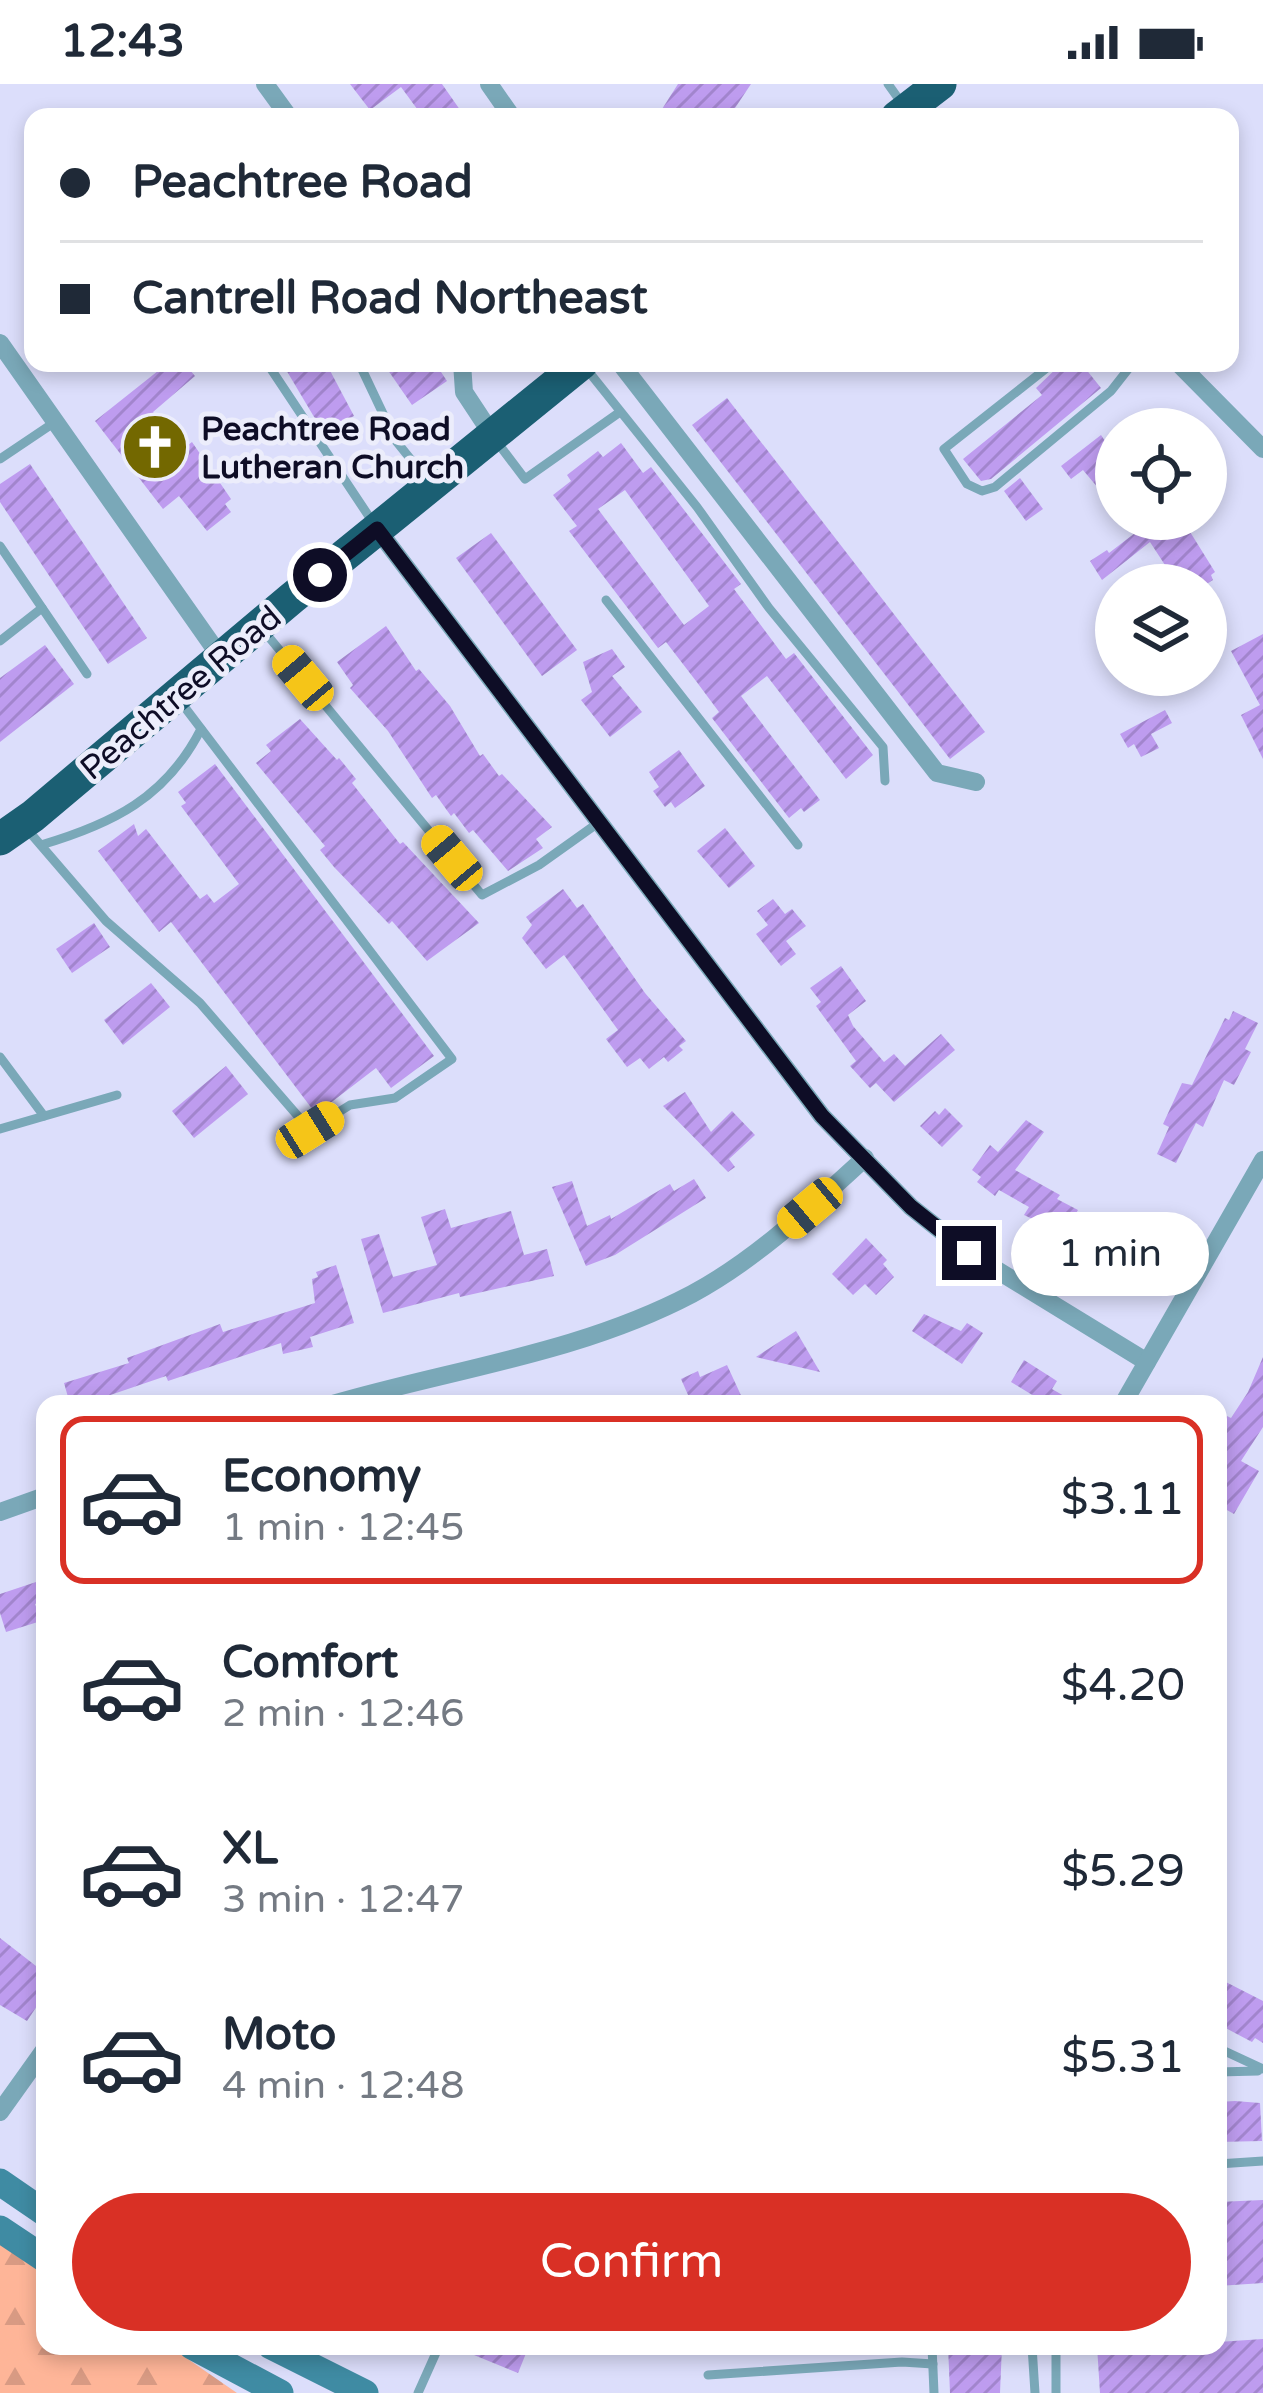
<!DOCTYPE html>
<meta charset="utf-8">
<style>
:root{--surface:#fff;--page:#f2f2f3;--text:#1f2937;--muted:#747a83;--line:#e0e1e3;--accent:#d93025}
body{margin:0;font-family:"Varela Round",sans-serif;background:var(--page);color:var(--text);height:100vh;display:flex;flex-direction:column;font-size:45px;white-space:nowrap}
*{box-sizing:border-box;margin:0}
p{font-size:39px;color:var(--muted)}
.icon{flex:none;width:66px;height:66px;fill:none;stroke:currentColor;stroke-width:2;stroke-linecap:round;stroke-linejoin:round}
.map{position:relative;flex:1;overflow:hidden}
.side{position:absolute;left:36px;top:1311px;width:1191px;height:960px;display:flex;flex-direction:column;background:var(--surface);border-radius:24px;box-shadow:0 6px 18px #0003}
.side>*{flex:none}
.hud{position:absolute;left:24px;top:24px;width:1215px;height:264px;border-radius:24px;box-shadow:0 6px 18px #0003;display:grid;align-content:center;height:264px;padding:0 36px;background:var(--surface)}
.controls{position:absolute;left:1095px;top:324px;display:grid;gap:24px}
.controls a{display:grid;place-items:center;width:132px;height:132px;border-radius:50%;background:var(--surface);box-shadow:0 6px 18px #0003;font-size:60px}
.end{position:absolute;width:54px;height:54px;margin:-27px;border:15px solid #0e0d26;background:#fff;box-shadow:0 0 0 6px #fff}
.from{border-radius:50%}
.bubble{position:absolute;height:84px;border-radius:42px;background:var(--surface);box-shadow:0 6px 18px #0003;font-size:39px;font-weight:600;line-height:84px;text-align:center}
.car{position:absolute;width:36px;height:72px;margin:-36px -18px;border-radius:15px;box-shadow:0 0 9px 3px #0007;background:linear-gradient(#f5c518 24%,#345 0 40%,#f5c518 0 76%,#345 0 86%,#f5c518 0)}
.hud b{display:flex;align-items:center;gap:42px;height:114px;font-size:45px}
.hud b+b{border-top:3px solid var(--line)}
.hud i{width:30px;height:30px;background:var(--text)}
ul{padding:21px 0 0;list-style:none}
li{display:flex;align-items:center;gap:36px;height:168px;margin:0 24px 18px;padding:0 12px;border:6px solid transparent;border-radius:24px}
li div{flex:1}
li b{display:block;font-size:45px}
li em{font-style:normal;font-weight:600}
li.current{border-color:var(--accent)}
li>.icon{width:108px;height:108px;stroke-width:1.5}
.button{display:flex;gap:24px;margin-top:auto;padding:24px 36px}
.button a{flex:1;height:138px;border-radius:72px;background:var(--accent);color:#fff;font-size:48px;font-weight:600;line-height:138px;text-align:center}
.status{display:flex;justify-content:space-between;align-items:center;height:84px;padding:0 60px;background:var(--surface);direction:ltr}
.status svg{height:33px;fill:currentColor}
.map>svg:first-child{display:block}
</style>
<div class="status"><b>12:43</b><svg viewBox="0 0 49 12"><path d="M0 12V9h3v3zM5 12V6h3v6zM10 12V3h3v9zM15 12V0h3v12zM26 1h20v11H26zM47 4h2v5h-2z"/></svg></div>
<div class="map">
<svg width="1263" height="2309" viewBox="0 0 1263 2309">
<defs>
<pattern id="forest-firs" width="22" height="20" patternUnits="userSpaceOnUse" patternTransform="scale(3)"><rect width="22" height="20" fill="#feb598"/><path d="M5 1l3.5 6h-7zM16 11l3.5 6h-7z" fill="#d89a83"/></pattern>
<pattern id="building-hatch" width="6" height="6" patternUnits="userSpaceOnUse" patternTransform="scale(3)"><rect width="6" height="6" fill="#be9cef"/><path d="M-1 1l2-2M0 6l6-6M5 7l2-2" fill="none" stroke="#a285cd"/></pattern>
</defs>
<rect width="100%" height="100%" fill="#dcdefb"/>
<polygon fill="url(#forest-firs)" points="0,2146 45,2177 45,2262 169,2262 237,2309 0,2309"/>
<g fill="url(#building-hatch)" fill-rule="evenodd">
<polygon points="350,0 442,0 465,33 423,33 401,3 370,26"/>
<polygon points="678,0 751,0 729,33 657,33"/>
<polygon points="168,279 184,279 195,292 153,328 183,365 192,358 231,415 225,420 231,428 207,447 179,412 163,425 95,337"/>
<polygon points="282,279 326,279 354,332 323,348"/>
<polygon points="383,279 435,279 447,297 412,321"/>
<polygon points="1062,279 1081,279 1101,304 991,395 981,397 963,375 1042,311 1036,304"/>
<polygon points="727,314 985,648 950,675 692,341"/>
<polygon points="1101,351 1107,360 1116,353 1116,401 1104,411 1083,386 1071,395 1061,382"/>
<path d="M621 359 643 389 651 383 741 500 734 505 786 575 794 569 873 671 846 695 767 592 741 612 820 716 804 728 801 724 789 734 712 634 719 628 696 597 666 558 658 564 569 447 577 442 553 411 571 397 567 391 598 367 603 373ZM625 406 709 522 684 541 598 425Z"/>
<polygon points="30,380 147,554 108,580 0,418 0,400"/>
<polygon points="1020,394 1043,425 1026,437 1004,407"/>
<polygon points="1125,435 1182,435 1215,488 1211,491 1213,496 1205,501 1178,501 1150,458 1102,496 1090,477 1107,466 1109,469 1135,449"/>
<polygon points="491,449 577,566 542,592 456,474"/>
<polygon points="386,542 416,587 419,585 450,622 480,672 483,670 499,692 502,690 552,743 536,755 543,764 508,787 473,746 469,749 454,729 451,732 436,711 432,714 388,647 350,604 353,601 337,578"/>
<polygon points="1263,550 1263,675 1241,631 1260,621 1231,567"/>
<polygon points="45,561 74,600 0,658 0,594"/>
<polygon points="612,565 625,583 612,592 642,628 610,653 581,616 592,608 583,578"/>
<polygon points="1165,626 1172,639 1151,650 1159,664 1141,673 1134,660 1128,664 1120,650"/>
<polygon points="300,635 337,676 339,674 356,695 352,699 400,760 403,758 479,839 427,877 392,837 389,840 334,783 320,766 325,762 256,679 271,667 266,661"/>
<polygon points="679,666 705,702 675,724 671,718 665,723 653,707 659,703 649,688"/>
<polygon points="215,680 434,972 391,1004 376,984 316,1030 171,838 159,848 98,767 134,740 138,752 146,745 200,815 207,810 214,819 239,800 181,722 186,719 178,708"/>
<polygon points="725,744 755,782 729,804 697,767"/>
<polygon points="563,805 577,824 583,820 645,909 686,957 679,962 683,966 668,978 664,973 649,985 640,974 627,983 606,955 618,946 564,871 546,885 522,854 532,841 526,833"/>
<polygon points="773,815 785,830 792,825 806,842 786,857 796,870 781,882 756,850 768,841 757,827"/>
<polygon points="94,839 110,863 72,889 56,865"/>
<polygon points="841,882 866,917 848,931 853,942 884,978 894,970 905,982 941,950 955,966 894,1018 876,999 870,1004 850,982 856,977 816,922 821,918 810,904"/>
<polygon points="151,899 170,923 123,961 104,936"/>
<polygon points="1233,927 1258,939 1245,965 1251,968 1234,1001 1224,996 1203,1043 1196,1039 1176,1079 1157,1070 1169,1043 1163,1040 1182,999 1192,1001 1225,934 1229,936"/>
<polygon points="226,982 248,1010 194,1054 172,1027"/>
<polygon points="685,1008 711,1048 732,1027 755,1051 729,1075 735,1083 728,1088 663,1022"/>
<polygon points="945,1024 963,1042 942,1063 920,1042 935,1027 939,1031"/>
<polygon points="1026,1036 1044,1048 1015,1086 1060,1111 1057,1115 1078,1126 1064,1150 1024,1131 1029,1123 999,1106 995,1112 977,1098 981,1093 972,1086 990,1061 998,1068"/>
<polygon points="694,1095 706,1114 615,1171 586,1182 552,1103 572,1097 587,1142 610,1131 611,1135 670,1100 674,1107"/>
<polygon points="445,1125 451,1144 511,1127 524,1171 547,1165 554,1192 460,1213 459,1209 383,1229 361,1155 379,1150 393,1193 437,1181 421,1133"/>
<polygon points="1102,1151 1111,1156 1114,1151 1149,1172 1136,1192 1091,1169"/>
<polygon points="866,1154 887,1176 883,1180 894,1193 876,1211 865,1200 853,1211 832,1190"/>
<polygon points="336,1181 354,1239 310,1253 313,1263 283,1270 281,1259 168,1297 166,1292 84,1320 70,1320 64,1299 129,1279 127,1274 220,1240 223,1248 315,1219 312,1195 318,1193 316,1188"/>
<polygon points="924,1230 961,1247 967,1239 983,1249 962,1280 912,1247"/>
<polygon points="796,1247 820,1288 756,1273"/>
<polygon points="1263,1273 1263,1343 1241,1377 1259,1387 1234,1430 1218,1421 1218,1344 1227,1332 1231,1334 1248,1308"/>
<polygon points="1024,1276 1057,1297 1052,1305 1078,1320 1047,1320 1011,1298"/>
<polygon points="727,1281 745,1320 692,1320 681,1295 698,1287 700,1293"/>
<polygon points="36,1498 43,1517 35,1520 41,1537 6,1548 0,1529 0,1510"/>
<polygon points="0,1854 45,1889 45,1910 27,1937 0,1921"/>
<polygon points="1218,1894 1263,1917 1263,1959 1255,1954 1252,1958 1218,1940"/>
<polygon points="1235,2017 1260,2019 1262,2057 1218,2058 1218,2018"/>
<polygon points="1263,2116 1263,2199 1218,2202 1218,2118"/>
<polygon points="1263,2255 1263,2309 1100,2309 1097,2262 1218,2262 1218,2258"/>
<polygon points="452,2262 529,2262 518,2289"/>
<polygon points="948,2262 1002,2262 1000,2309 950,2309"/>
</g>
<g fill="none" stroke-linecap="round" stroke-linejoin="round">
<g stroke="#7aa8b8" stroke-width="9">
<polyline points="888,0 903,21"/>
<polyline points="187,29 190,33"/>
<polyline points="267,279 374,440"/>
<polyline points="359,279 396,357 425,393"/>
<polyline points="1053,279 944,365 967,400 982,407 995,403 1111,307 1133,279"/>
<polyline points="585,283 697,423 769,524 883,663 885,697"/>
<polyline points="497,358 525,395 620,328"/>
<polyline points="0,375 55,338"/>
<polyline points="0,462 87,590"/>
<polyline points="606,516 798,761"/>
<polyline points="263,546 482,811 539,781 598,739"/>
<polyline points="0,557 42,524"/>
<polyline points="26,744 106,837 200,919 310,1046 350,1021 395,1014 452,975 180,617"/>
<path d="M41 761C112 740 166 714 201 645"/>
<polyline points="0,973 44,1032"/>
<polyline points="0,1045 117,1011"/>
<polyline points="1218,1964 1263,1985"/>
<polyline points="1218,1988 1258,1987"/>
<polyline points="1218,2080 1263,2077"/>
<polyline points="932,2262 934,2309"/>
<polyline points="1032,2262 1035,2309"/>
<polyline points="1056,2262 1056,2309"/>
<polyline points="708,2291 902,2278 933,2280"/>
<polyline points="418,2309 439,2262"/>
</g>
<g stroke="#7aa8b8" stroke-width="18">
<polyline points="265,0 289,33"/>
<polyline points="489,0 512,33"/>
<polyline points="0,259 222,575"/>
<polyline points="462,279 464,308 493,352"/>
<polyline points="620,279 937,689 976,698"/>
<polyline points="1178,279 1263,365"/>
<polyline points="377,445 822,1032 911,1123 969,1169 1147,1278"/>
<path d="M333 1320C453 1285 580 1269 692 1210 757 1175 811 1123 865 1074"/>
<polyline points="1123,1320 1263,1076"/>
<polyline points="0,1428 45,1412"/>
<polyline points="0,2028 45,1965"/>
</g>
<g stroke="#3f8ba3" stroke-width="27">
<polyline points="0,2098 45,2129"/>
<polyline points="0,2145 45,2175"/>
<polyline points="192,2262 280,2309"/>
<polyline points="271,2262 365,2309"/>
</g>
<g stroke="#1b5f73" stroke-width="33">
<polyline points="897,33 940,0"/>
<polyline points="0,755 33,732 292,514 582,279"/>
</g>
</g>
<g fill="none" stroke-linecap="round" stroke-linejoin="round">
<polyline stroke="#0e0d26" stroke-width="15" points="320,491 377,445 822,1032 911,1123 969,1169"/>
</g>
<defs>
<g id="church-disc" transform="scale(3.45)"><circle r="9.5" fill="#736800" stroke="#ecedfb"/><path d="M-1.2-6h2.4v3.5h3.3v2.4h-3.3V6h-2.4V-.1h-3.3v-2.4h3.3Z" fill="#fff"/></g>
</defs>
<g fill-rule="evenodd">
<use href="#church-disc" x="155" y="363"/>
</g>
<g text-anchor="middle" stroke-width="10" stroke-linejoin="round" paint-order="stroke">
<g font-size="33" font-weight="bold" fill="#0e0d26" stroke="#ecedfb" text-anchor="start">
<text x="201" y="356">Peachtree Road<tspan x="201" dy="38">Lutheran Church</tspan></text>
</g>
<g font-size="33" fill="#0e0d26" stroke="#ecedfb">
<text transform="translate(180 608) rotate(-40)" y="12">Peachtree Road</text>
</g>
</g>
</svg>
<div class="controls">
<a><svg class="icon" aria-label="locate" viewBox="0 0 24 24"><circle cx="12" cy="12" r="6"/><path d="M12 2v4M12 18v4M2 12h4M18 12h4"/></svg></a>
<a><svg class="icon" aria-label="layers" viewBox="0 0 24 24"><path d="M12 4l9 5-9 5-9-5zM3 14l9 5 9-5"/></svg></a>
</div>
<i class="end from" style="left:320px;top:491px"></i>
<i class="end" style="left:969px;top:1169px"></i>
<div class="bubble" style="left:1011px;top:1128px;width:198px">1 min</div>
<i class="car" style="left:303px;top:594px;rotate:320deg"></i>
<i class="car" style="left:452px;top:774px;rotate:320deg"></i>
<i class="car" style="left:310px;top:1046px;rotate:58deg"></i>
<i class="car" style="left:810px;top:1124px;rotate:230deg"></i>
<div class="hud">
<b><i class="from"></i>Peachtree Road</b>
<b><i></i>Cantrell Road Northeast</b>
</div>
<section class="side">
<ul>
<li class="current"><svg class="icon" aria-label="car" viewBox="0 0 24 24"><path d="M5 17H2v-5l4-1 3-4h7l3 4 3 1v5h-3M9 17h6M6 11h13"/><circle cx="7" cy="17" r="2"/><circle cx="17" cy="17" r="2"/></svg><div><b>Economy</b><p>1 min · 12:45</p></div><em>$3.11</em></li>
<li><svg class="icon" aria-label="car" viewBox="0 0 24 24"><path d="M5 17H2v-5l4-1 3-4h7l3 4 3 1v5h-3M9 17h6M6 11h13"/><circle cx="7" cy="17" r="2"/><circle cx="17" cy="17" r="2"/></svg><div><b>Comfort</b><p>2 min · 12:46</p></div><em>$4.20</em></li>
<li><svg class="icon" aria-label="car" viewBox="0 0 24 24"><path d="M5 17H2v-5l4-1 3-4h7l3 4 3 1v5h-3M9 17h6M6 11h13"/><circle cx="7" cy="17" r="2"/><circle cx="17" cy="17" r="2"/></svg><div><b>XL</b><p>3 min · 12:47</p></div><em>$5.29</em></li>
<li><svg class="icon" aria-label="car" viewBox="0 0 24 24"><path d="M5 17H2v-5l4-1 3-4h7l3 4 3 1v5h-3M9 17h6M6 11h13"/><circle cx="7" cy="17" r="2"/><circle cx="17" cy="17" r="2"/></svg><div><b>Moto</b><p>4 min · 12:48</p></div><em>$5.31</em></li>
</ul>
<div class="button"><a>Confirm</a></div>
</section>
</div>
